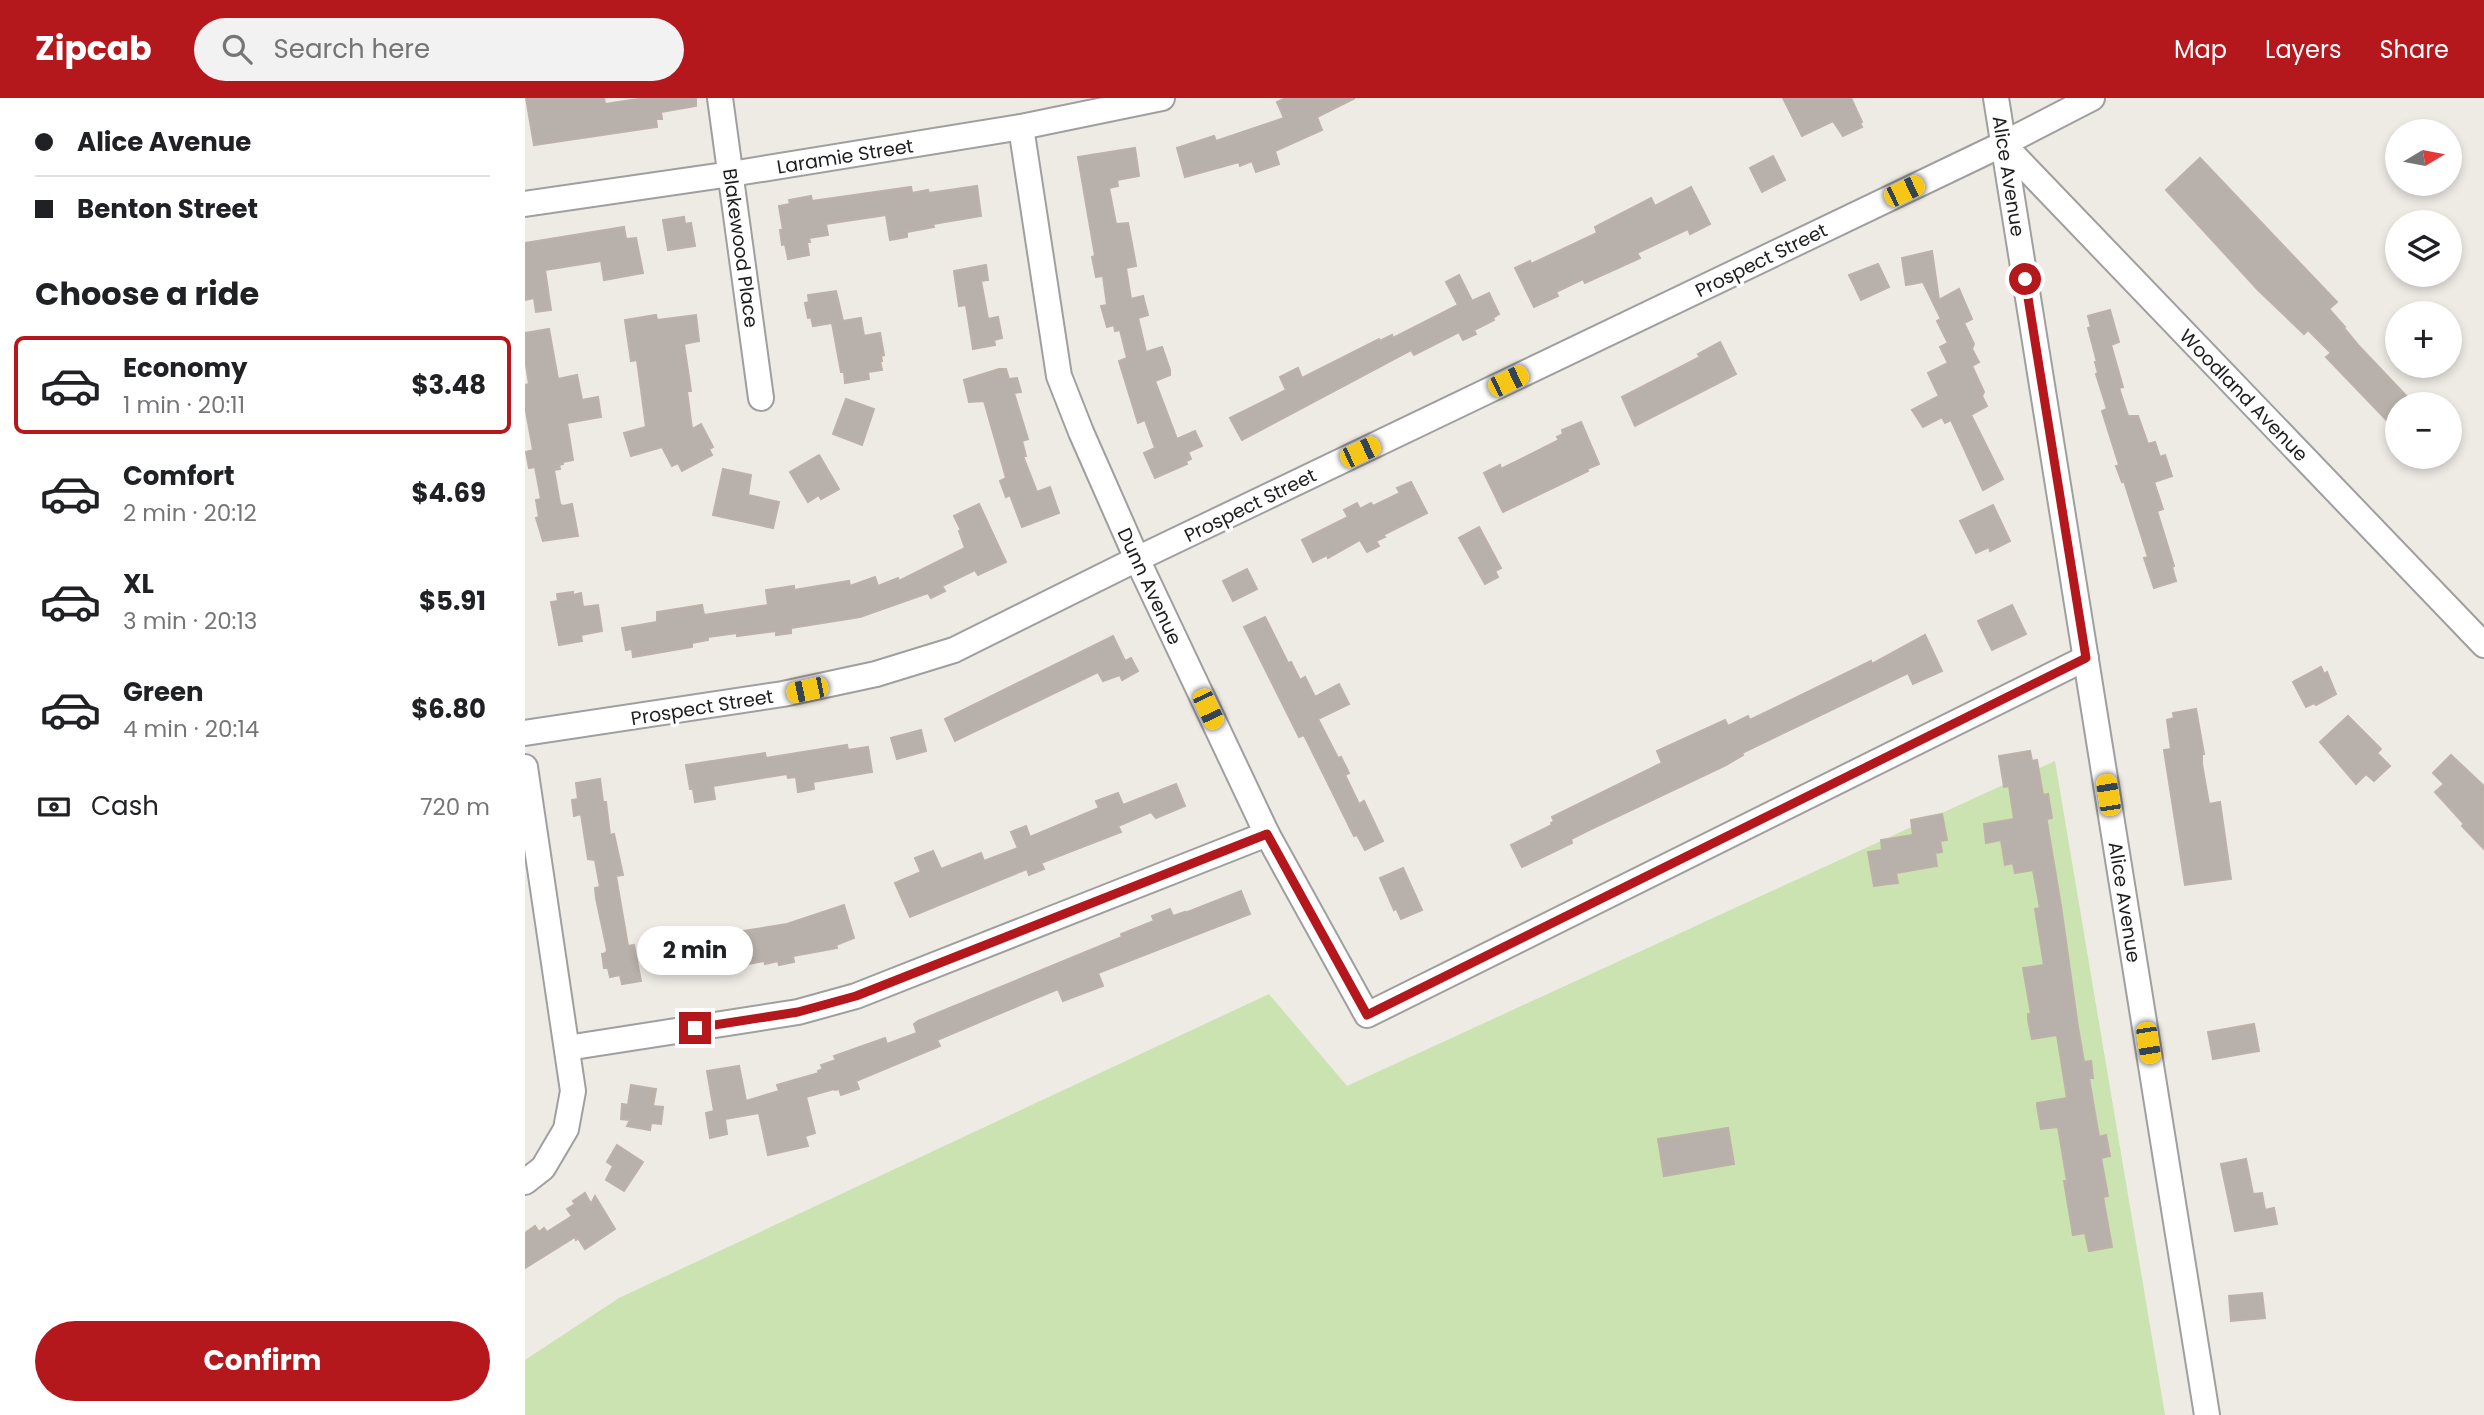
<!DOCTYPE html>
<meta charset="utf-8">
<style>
:root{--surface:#fff;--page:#f2f2f2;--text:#202124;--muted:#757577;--line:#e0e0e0;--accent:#b4181d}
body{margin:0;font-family:Poppins,sans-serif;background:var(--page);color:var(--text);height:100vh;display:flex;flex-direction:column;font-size:26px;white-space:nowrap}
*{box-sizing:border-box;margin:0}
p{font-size:23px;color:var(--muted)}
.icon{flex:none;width:38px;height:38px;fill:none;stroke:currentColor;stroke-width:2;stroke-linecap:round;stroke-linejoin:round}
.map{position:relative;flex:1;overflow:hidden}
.details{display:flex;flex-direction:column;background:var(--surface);width:525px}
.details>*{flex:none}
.banner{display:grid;align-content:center;height:154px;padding:0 35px;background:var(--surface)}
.needle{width:46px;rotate:80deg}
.buttons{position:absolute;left:1860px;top:21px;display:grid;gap:14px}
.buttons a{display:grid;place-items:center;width:77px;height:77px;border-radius:50%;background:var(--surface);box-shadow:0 4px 10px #0003;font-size:35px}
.end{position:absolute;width:32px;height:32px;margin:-16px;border:9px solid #b4181d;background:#fff;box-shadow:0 0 0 4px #fff}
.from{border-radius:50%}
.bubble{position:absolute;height:49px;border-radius:24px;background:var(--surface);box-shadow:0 4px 10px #0003;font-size:23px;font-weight:700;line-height:49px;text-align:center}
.car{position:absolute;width:21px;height:42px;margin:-21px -10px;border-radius:9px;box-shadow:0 0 5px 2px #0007;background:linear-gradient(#f5c518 24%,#345 0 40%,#f5c518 0 76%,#345 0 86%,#f5c518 0)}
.banner b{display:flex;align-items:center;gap:24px;height:66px;font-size:26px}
.banner b+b{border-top:2px solid var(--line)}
.banner i{width:18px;height:18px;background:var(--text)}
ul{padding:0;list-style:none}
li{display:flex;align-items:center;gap:21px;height:98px;margin:0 14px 10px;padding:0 21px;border:4px solid transparent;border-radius:10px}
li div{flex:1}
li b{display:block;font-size:26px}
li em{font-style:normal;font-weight:700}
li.on{border-color:var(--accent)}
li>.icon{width:63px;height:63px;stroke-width:1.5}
h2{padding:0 35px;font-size:32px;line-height:84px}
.pay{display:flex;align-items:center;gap:18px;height:77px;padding:0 35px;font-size:26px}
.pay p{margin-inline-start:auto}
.action{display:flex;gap:14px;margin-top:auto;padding:14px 35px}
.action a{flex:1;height:80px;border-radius:42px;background:var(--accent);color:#fff;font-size:28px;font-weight:700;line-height:80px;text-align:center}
header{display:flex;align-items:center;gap:42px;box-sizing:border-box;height:98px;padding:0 35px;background:var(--accent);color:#fff}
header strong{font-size:33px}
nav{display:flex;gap:38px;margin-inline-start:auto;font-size:24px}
.search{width:490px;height:63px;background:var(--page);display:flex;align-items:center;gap:18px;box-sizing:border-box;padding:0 24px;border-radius:38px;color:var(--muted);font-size:26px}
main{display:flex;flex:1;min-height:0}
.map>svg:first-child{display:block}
</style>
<header>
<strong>Zipcab</strong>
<div class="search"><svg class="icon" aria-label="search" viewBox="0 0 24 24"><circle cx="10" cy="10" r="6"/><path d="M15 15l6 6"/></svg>Search here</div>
<nav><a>Map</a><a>Layers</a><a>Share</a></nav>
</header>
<main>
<section class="details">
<div class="banner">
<b><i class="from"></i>Alice Avenue</b>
<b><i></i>Benton Street</b>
</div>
<h2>Choose a ride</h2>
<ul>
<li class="on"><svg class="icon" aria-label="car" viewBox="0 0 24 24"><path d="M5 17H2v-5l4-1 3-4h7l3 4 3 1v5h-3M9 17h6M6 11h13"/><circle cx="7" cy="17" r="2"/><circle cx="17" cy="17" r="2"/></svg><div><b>Economy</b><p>1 min · 20:11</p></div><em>$3.48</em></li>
<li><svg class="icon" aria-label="car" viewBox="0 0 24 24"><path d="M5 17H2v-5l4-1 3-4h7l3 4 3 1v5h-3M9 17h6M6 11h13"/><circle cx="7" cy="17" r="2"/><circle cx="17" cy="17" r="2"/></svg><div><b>Comfort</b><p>2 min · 20:12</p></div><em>$4.69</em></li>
<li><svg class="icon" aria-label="car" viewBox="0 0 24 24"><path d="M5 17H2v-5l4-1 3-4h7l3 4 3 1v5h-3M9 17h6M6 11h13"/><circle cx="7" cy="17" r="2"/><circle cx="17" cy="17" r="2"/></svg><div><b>XL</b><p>3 min · 20:13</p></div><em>$5.91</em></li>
<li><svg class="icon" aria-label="car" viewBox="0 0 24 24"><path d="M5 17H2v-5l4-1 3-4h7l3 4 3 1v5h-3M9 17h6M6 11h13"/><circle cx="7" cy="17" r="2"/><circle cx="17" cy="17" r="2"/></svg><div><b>Green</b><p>4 min · 20:14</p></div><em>$6.80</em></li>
</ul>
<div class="pay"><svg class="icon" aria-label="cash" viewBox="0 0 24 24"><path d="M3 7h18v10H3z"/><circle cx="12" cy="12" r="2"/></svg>Cash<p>720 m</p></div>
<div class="action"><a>Confirm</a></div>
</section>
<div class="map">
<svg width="1959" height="1317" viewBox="0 0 1959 1317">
<rect width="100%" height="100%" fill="#eeebe5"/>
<polygon fill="#cbe2b1" points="1530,663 1640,1317 0,1317 0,1262 94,1200 744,896 822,988"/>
<g fill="#b7b0ab" stroke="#bdb1a9" stroke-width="2">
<polygon points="1,0 79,0 80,6 120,0 171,0 171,8 136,14 137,21 131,21 132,29 9,47"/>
<polygon points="761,0 830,0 792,19 797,32 750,53 754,66 731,74 727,63 715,68 714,64 660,79 652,50 689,38 691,43 759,20 752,4"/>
<polygon points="1258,0 1326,0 1337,24 1335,25 1337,29 1318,38 1308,23 1277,38"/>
<polygon points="610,50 614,78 592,82 593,88 584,90 591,126 603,125 608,151 611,168 601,170 606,201 618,198 623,217 613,220 621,254 637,249 645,272 645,277 630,283 652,341 670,333 677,348 663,354 666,361 661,363 662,366 630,380 619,355 630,350 620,322 613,325 594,263 602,260 595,232 590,233 589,227 582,229 576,208 582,207 578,178 571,179 567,159 570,158 553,59"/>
<polygon points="1248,58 1260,82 1237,94 1225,70"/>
<polygon points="1675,60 1812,204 1804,211 1820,229 1819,230 1833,247 1889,306 1872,306 1872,333 1801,259 1806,255 1783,232 1779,236 1733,192 1641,92"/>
<polygon points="452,88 456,118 408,126 409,129 382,134 382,139 365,142 361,117 301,126 303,137 284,140 285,144 282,144 284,157 263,161 260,146 257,147 255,132 258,132 254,108 265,106 264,102 286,98 287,103 386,89 387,95 403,92 404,95"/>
<polygon points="1166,89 1185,126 1165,136 1163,131 1112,155 1115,160 1060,185 1058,181 1031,194 1033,198 1009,209 990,170 1005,163 1006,166 1072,135 1070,129 1126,100 1130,108"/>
<polygon points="159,119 160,126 166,125 170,148 143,152 138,122"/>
<polygon points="99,129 101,141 111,140 118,175 79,182 76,163 20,172 26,212 11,214 9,200 0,202 0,145"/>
<polygon points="1407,153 1414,202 1434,191 1447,221 1439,225 1449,246 1447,251 1454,264 1447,268 1459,294 1457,298 1462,308 1446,317 1478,381 1458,392 1426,322 1420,325 1417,319 1398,329 1387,312 1414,298 1403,275 1423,265 1415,249 1423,245 1412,223 1416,221 1398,184 1381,187 1377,160"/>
<polygon points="1353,166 1364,189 1336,202 1324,177"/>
<polygon points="461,167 463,182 456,183 463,221 473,219 477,240 469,242 470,247 448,251 441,207 434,208 429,173"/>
<polygon points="934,177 947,203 964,195 974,216 968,220 969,222 949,232 951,236 938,242 934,234 889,257 886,252 717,342 705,320 761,292 755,279 773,270 777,280 854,241 855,243 867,237 868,240 933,207 921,184"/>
<polygon points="311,193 318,223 336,220 339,238 355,235 359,257 356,258 357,263 355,263 357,272 343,274 344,281 320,285 319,274 316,274 307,225 288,228 286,219 283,220 280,205 284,204 283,197"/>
<polygon points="1585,212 1594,244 1586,247 1598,289 1594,290 1603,318 1613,318 1623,346 1630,344 1635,359 1640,357 1647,378 1629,384 1638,411 1632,413 1649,468 1647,469 1651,483 1629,490 1619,460 1623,459 1599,383 1597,384 1591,368 1594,367 1577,313 1582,311 1571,276 1573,275 1570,264 1572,264 1563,230 1566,229 1563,218"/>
<polygon points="131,217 132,222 171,217 174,243 159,246 166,293 162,293 167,331 176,326 188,349 184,351 187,357 157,373 153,365 147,368 137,349 106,358 99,335 121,329 112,262 106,263 100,222"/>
<polygon points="24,231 33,281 52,277 57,302 73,299 76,319 42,325 48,362 38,364 38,366 34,367 35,371 29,372 35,406 38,408 47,406 53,438 18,443 11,420 14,419 11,402 16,401 10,369 4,370 1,354 8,352 0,308 0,287 4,286 0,260 0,235"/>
<polygon points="1195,244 1211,276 1110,328 1097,299 1175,259 1173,256"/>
<polygon points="474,271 481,271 484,281 492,280 496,294 489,295 503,341 497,343 501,358 498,358 512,394 525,389 534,415 497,429 485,397 481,399 475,383 481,380 459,303 444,304 439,282"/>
<polygon points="321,301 349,311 337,347 308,336"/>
<polygon points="1056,324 1074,366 1062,371 1063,373 978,414 959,375 975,367 976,371 1034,342 1032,339 1038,336 1037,332"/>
<polygon points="294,357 314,391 296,401 294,397 283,404 265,374"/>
<polygon points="198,371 226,377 223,397 254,404 248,430 188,417"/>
<polygon points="886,384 902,415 858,437 860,439 851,443 854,448 842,454 835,442 803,460 802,457 788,464 777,442 823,419 819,412 832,405 835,411 846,405 848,408 875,395 872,390"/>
<polygon points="454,406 481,464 453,477 450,472 417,488 420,493 406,500 403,495 335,519 266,530 266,535 251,537 251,533 212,538 212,535 183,539 183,542 167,545 167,549 108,559 107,551 101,552 97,530 132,524 132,514 177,507 179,517 243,507 241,492 269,488 269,492 324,483 325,488 350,479 353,488 373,480 374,483 440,450 434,433 436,432 429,418"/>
<polygon points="1468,407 1485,443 1465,453 1464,449 1451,455 1435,423"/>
<polygon points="954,429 976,470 970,473 973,479 960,486 934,440"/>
<polygon points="722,471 732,491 708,503 698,483"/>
<polygon points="48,494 48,497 56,495 58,509 73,507 77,533 56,537 57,543 34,547 26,504 33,503 32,496"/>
<polygon points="1487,507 1501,536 1467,552 1453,523"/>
<polygon points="740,519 763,565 766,564 775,582 780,579 790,599 814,586 824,606 793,621 813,660 816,659 824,675 820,677 834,706 839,703 858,743 840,752 832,737 829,738 779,637 774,639 719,529"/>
<polygon points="1400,537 1417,573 1388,586 1383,575 1217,655 1218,657 1201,667 1064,732 1046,741 1047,745 997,769 986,747 1027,727 1026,725 1029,723 1027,719 1137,665 1132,653 1200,622 1203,628 1223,618 1225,622 1346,563 1347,566"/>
<polygon points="588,538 600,563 606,560 613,573 597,582 595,577 578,583 573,574 430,643 420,621"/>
<polygon points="1796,569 1799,576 1802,574 1811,596 1791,607 1789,605 1781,609 1768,584"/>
<polygon points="1671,611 1679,656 1677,656 1677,666 1684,706 1695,704 1706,781 1660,787 1639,652 1646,651 1642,622 1649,620 1648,615"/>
<polygon points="1823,618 1856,651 1852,655 1865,668 1849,683 1841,676 1831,686 1795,644"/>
<polygon points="396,632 401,653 372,661 366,640"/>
<polygon points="322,647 323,652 343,649 347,674 288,684 289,691 273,694 271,679 263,680 262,676 188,688 190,701 170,704 168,691 165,691 161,667 240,655 241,660"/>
<polygon points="1505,653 1507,663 1512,662 1518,697 1523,696 1527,720 1522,721 1522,724 1536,808 1553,929 1559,964 1566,963 1568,980 1564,980 1574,1039 1581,1037 1585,1058 1576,1060 1583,1098 1578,1099 1587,1149 1564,1153 1560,1135 1548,1137 1539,1083 1542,1083 1533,1029 1516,1031 1512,1008 1512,1005 1542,1000 1532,937 1507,941 1503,922 1503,916 1506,916 1498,870 1519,867 1510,811 1515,810 1508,772 1490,775 1488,765 1480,767 1476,742 1461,745 1459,726 1489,721 1484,688 1479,689 1474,658"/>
<polygon points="1926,657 1959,688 1959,751 1937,728 1939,726 1910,694 1919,686 1908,675"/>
<polygon points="75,681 78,704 81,704 85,737 89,736 98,777 91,778 103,848 109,847 116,883 97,886 95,877 85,879 83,870 79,870 77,856 81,855 82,852 71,800 70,790 75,789 70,762 63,761 56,716 49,718 47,702 53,701 51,685"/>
<polygon points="651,686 660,708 631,720 626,714 593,728 596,734 516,765 519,771 504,777 502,771 385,819 370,785 396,774 390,760 408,753 416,771 456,755 459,763 493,750 486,734 501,728 505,739 574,710 571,703 593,695 598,707"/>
<polygon points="1417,716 1422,742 1415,743 1417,754 1410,755 1412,768 1371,775 1373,785 1349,788 1343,754 1357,752 1356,742 1388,737 1386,722"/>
<polygon points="878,770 897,812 876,821 871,810 869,812 855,780"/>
<polygon points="716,793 725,816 573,875 578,888 538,903 533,891 412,942 415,948 331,983 334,991 316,997 314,991 310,992 309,991 281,999 290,1035 280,1038 283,1048 243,1057 234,1015 200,1021 202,1036 185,1040 181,1015 189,1013 182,973 214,968 221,1003 254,993 252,987 294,975 293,973 298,971 296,967 311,962 309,958 360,940 362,946 392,935 389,926 393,923 597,839 596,836 629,823 627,818 645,811 648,818 660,814 660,815"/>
<polygon points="319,807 329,840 311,847 312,850 268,858 269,864 254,867 253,863 240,866 239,863 186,873 180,839 262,826"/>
<polygon points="1729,926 1734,953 1688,961 1683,934"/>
<polygon points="106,987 131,991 128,1008 138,1009 136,1026 126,1025 125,1032 102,1028 105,1022 96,1021 97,1006 103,1007"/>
<polygon points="1203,1030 1209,1066 1139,1078 1133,1041"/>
<polygon points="92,1047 118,1064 99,1093 81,1082 88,1068 82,1064"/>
<polygon points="1721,1061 1728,1096 1737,1095 1740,1112 1749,1110 1752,1126 1710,1133 1696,1066"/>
<polygon points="60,1095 66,1106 70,1098 90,1131 60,1151 53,1140 51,1142 50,1139 0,1170 0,1135 10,1128 14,1134 19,1130 22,1134 47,1118 42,1111 50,1106 48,1103"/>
<polygon points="1737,1195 1740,1220 1706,1223 1704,1198"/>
</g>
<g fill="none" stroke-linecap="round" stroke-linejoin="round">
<g stroke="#9f9f9f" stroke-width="28">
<g id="minor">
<polyline points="195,0 236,300"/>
<polyline points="1471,0 1682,1317"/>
<polyline points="496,29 534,278 556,334 612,461 742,736 842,917 1561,560"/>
<polyline points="1478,46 1959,547"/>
<polyline points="0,106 206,76 496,29 637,0"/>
<polyline points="0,635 258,596 351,576 429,552 612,461 1478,46 1567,0"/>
<polyline points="0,669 48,993 41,1031 18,1070 0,1084"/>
<polyline points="42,950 273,914 331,898 742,736"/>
</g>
</g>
<use href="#minor" stroke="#fff" stroke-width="24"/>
</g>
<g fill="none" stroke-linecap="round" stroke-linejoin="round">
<polyline stroke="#b4181d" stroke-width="9" points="170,930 273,914 331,898 742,736 842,917 1561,560 1500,181"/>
</g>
<g text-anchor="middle" stroke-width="7" stroke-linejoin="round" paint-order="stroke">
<g font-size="19" fill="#1e1e1e" stroke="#fff">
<text transform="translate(320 58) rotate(-9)" y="7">Laramie Street</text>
<text transform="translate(1484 78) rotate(81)" y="7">Alice Avenue</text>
<text transform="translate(216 150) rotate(82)" y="7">Blakewood Place</text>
<text transform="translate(1236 162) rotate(-26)" y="7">Prospect Street</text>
<text transform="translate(1719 297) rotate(46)" y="7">Woodland Avenue</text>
<text transform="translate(725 407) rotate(-26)" y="7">Prospect Street</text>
<text transform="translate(625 488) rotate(65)" y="7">Dunn Avenue</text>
<text transform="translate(177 609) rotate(-9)" y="7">Prospect Street</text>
<text transform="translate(1600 804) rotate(81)" y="7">Alice Avenue</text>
</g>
</g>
</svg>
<div class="buttons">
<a><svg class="needle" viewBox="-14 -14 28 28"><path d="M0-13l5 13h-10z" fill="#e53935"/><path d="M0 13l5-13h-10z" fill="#757577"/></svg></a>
<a><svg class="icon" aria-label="layers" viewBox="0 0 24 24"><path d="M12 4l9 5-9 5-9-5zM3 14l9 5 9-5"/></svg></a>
<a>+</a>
<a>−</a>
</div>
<i class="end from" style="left:1500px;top:181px"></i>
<i class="end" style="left:170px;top:930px"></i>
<div class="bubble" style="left:112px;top:828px;width:116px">2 min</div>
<i class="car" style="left:1379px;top:93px;rotate:64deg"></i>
<i class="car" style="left:983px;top:283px;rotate:64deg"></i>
<i class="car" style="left:835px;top:354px;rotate:65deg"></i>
<i class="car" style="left:282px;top:592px;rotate:258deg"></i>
<i class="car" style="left:683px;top:611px;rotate:155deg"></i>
<i class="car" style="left:1583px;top:697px;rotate:351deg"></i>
<i class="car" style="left:1623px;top:945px;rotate:171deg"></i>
</div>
</main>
